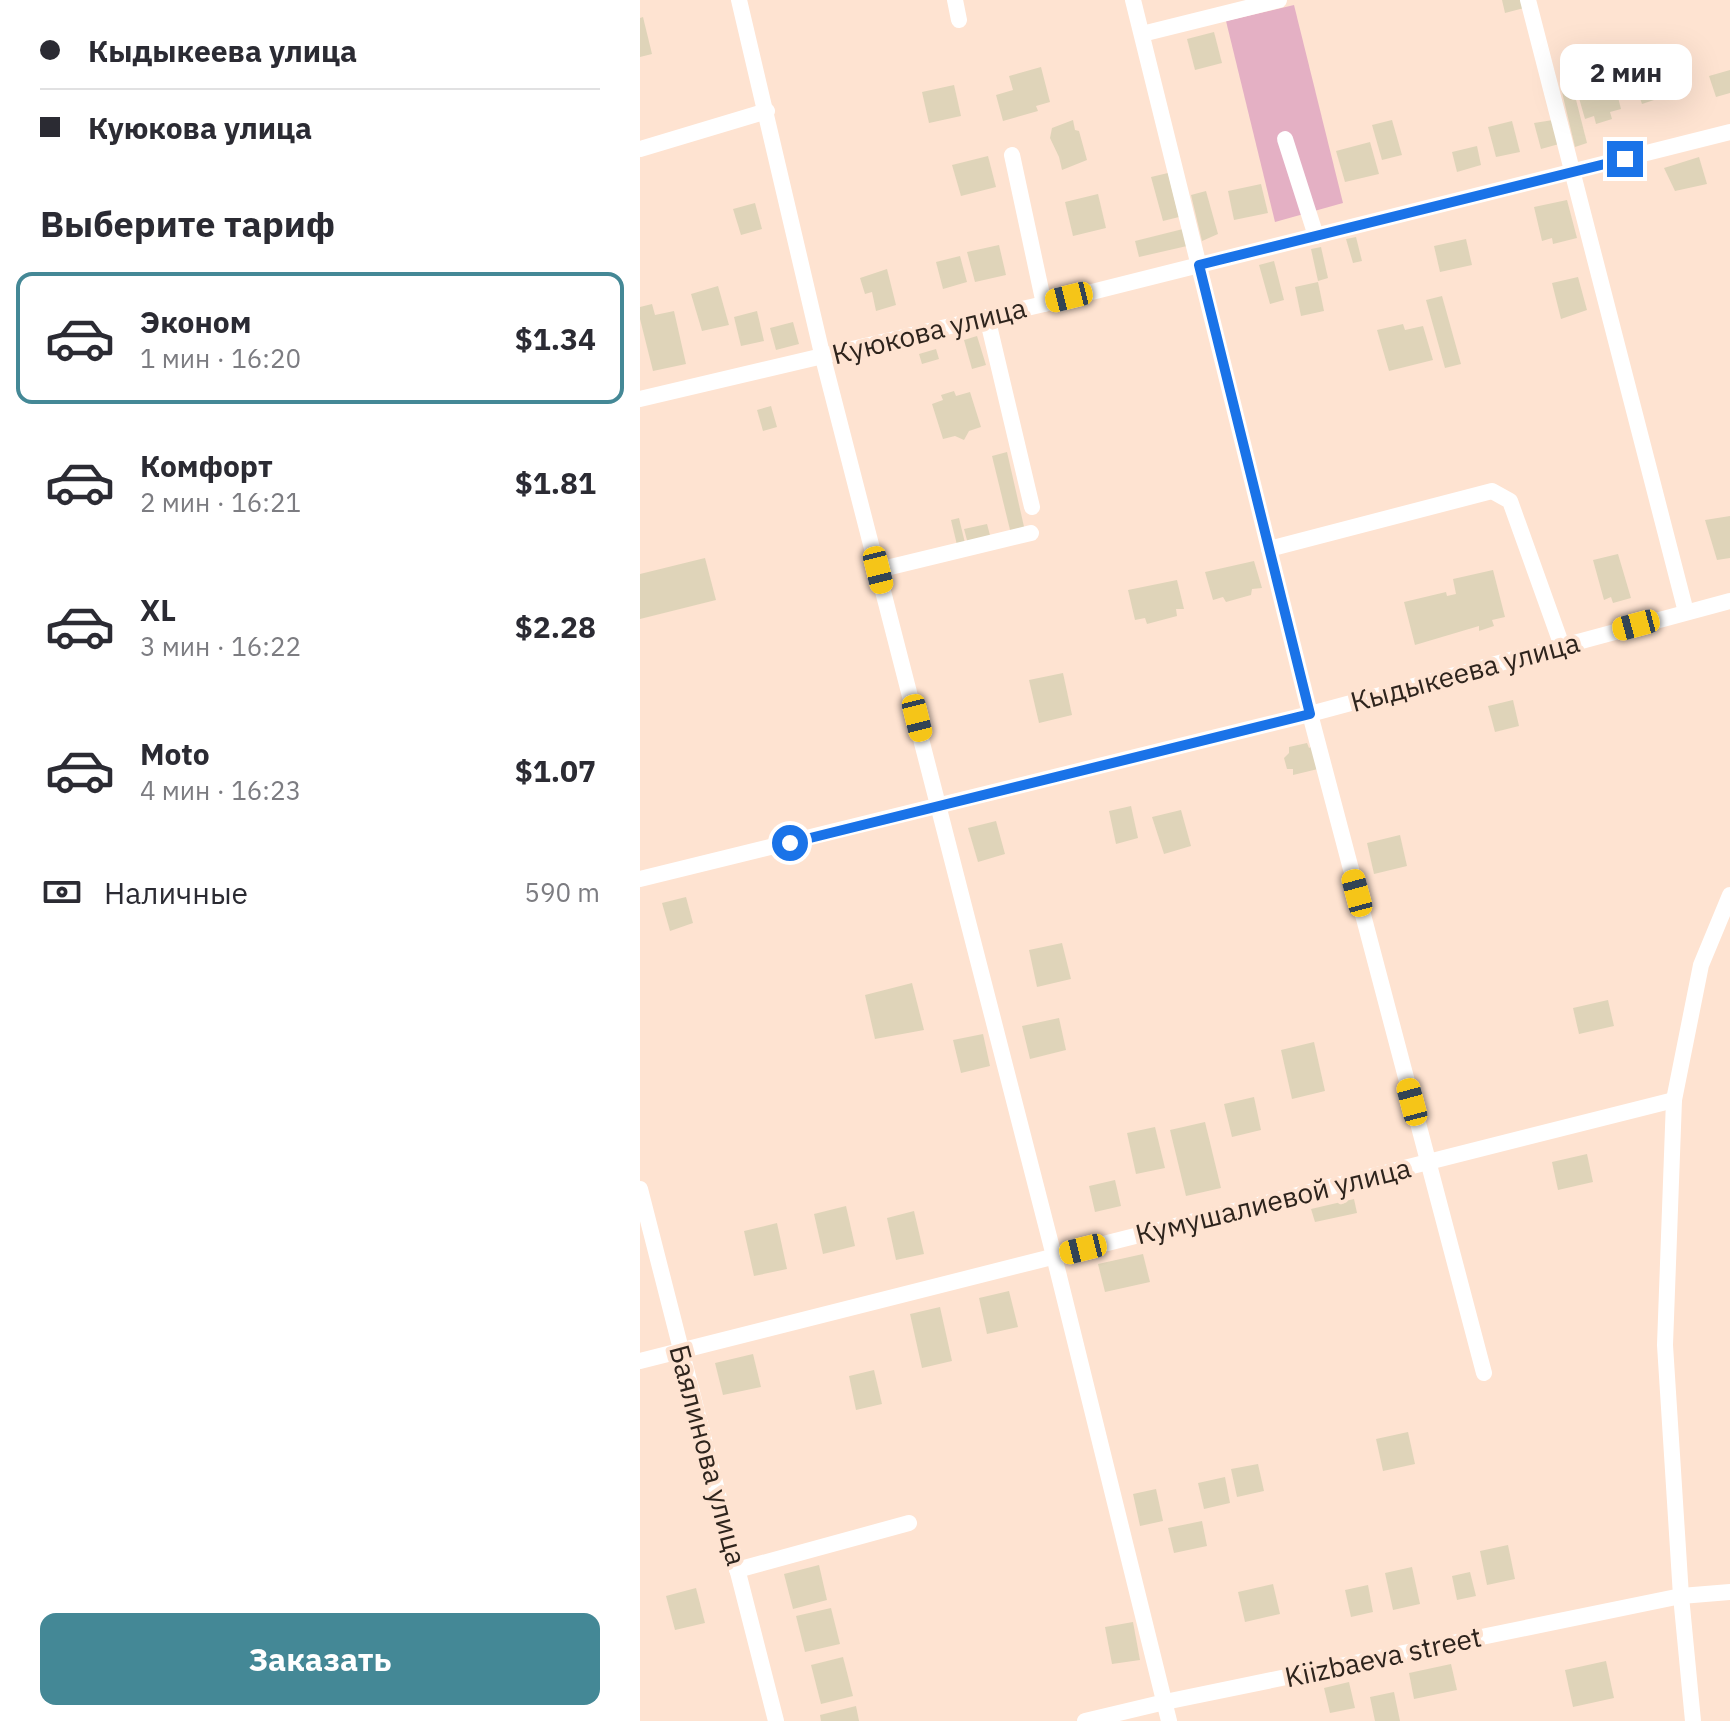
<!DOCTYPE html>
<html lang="ru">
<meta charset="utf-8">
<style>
:root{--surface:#fff;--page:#f2f2f3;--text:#2b2b33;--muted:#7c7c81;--line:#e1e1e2;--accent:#448896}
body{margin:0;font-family:"IBM Plex Sans",sans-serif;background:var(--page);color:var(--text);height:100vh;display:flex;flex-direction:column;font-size:30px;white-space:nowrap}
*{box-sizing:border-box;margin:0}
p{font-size:26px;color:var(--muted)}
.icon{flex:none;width:44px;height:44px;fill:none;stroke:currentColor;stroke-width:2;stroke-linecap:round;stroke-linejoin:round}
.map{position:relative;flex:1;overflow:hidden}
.sheet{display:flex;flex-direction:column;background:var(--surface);width:640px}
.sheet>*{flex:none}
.banner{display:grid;align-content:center;height:176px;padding:0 40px;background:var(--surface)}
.end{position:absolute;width:36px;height:36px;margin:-18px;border:10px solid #1a73e8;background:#fff;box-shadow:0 0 0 4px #fff}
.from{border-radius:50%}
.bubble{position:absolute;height:56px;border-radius:16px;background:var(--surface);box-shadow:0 8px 32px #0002;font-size:26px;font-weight:800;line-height:56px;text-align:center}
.car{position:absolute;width:24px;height:48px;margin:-24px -12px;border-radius:10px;box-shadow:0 0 6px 2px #0007;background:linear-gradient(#f5c518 24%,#345 0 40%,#f5c518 0 76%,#345 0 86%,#f5c518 0)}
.banner b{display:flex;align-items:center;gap:28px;height:76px;font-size:30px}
.banner b+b{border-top:2px solid var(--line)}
.banner i{width:20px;height:20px;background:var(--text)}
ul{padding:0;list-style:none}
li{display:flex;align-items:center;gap:24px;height:132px;margin:0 16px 12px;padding:0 24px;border:4px solid transparent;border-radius:16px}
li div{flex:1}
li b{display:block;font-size:30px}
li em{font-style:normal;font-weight:800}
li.active{border-color:var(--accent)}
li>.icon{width:72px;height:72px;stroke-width:1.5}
h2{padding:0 40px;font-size:36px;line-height:96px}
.pay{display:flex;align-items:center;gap:20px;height:88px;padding:0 40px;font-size:30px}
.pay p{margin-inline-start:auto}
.action{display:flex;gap:16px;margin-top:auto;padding:16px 40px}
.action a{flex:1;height:92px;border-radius:16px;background:var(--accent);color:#fff;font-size:32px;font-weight:800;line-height:92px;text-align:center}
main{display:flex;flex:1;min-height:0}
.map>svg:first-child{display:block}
</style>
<main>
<section class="sheet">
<div class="banner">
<b><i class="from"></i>Кыдыкеева улица</b>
<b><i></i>Куюкова улица</b>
</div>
<h2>Выберите тариф</h2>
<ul>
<li class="active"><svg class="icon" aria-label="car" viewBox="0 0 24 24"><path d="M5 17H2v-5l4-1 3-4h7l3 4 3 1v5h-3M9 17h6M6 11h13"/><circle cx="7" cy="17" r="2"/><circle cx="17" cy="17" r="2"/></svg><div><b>Эконом</b><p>1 мин · 16:20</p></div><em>$1.34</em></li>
<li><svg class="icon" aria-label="car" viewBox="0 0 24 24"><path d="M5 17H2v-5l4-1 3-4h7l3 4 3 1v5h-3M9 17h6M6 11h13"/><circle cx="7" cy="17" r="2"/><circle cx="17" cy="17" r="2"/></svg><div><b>Комфорт</b><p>2 мин · 16:21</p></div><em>$1.81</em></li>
<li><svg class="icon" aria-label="car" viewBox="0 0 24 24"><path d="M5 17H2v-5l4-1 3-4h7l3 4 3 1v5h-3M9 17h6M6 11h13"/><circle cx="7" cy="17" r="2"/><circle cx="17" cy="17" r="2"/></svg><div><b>XL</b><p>3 мин · 16:22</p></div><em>$2.28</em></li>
<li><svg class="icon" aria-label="car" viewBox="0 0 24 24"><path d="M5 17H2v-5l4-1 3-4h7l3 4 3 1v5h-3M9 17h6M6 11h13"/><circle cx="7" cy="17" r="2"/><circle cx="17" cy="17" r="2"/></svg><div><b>Moto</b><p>4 мин · 16:23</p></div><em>$1.07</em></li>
</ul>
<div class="pay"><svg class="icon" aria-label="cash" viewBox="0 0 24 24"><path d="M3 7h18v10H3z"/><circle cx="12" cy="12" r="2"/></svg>Наличные<p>590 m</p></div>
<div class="action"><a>Заказать</a></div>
</section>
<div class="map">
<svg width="1090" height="1721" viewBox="0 0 1090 1721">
<rect width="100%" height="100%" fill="#fee3d1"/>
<polygon fill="#e4b0c4" points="654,5 703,203 635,222 586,21"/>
<g fill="#dfd4b9">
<polygon points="862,0 882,0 884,8 865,13"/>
<polygon points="3,17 12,54 0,57 0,18"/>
<polygon points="574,32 582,63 555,70 547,39"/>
<polygon points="401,67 410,102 396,106 398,111 363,121 356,95 373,90 369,76"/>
<polygon points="1090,70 1090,93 1076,97 1069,76"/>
<polygon points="1009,76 1017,99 1002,104 994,81"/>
<polygon points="974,82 981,109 970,112 972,119 956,124 954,116 945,119 937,91"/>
<polygon points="932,84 947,143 935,147 921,88"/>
<polygon points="314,85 321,116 289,123 282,92"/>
<polygon points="433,120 435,130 439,131 447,160 422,170 419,157 410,138 412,128"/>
<polygon points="752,120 762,155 742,160 732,125"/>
<polygon points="913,120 919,144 901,149 894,123"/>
<polygon points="872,121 880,152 856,157 848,127"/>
<polygon points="730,142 739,174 705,182 696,151"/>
<polygon points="837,146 841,165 817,172 812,152"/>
<polygon points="348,156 356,187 321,196 312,165"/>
<polygon points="1059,157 1067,184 1035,191 1024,168"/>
<polygon points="528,173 539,217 523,221 511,177"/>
<polygon points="621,184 628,213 594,220 588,191"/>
<polygon points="566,191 578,234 562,241 551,195"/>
<polygon points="458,194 466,228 433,236 425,202"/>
<polygon points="927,200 937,238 913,244 912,238 902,241 894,207"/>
<polygon points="115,203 122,229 101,235 93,209"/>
<polygon points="543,229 547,246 499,257 495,241"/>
<polygon points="716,237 722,261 713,263 706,239"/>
<polygon points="826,239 832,265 800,272 794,246"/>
<polygon points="359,245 366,275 335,282 327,252"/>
<polygon points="681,247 688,278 678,281 671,249"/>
<polygon points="320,256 327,282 303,289 296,262"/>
<polygon points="634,261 644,300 630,304 619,265"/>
<polygon points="247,269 256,305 236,311 232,292 225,294 220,278"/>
<polygon points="938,277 947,310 921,319 912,283"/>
<polygon points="678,282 684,311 661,316 655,287"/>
<polygon points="78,286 89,325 62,331 51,294"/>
<polygon points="802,296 821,364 805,368 786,300"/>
<polygon points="12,304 15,315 34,311 46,364 13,371 0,319 0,307"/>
<polygon points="117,311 124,341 101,346 94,317"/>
<polygon points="153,322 159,344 136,350 130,328"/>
<polygon points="763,324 765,330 783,326 793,360 749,371 737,330"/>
<polygon points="337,336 346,365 332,369 324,340"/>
<polygon points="296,349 299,359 282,364 279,354"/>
<polygon points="314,391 316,396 330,392 341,427 329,431 324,440 315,436 303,439 292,404 303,400 301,395"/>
<polygon points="131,406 137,427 123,431 117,410"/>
<polygon points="367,452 385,531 371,534 352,456"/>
<polygon points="1090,516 1090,558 1077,560 1065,520"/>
<polygon points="319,518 325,543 317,545 311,520"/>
<polygon points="347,524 351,539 328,544 324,529"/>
<polygon points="978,554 991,598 973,603 971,597 964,600 953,560"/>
<polygon points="65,558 76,600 0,619 0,574"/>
<polygon points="614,561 622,588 612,589 611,595 586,602 583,597 573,600 565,572"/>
<polygon points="853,570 865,617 852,620 854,626 839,631 839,626 775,645 764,602 806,592 807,596 816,594 813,579"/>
<polygon points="537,580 544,609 536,609 537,616 507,624 505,618 495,620 488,590"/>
<polygon points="423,673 432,715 399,723 389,680"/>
<polygon points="873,700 879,726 855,732 848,706"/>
<polygon points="667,743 669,748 673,746 678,769 653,775 653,769 647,769 644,758 649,753 649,747"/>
<polygon points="491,806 498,838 476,844 469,811"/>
<polygon points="541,810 551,846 524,854 512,817"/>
<polygon points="356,821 365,854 338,862 328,828"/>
<polygon points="760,835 767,866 734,874 727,843"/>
<polygon points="46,897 53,923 30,931 22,903"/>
<polygon points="422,943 431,979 397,987 389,950"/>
<polygon points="272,983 284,1030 235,1039 225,995"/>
<polygon points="968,1000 974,1026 939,1034 933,1008"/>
<polygon points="419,1018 426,1050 390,1059 382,1026"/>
<polygon points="343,1034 350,1066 321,1073 313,1040"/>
<polygon points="674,1042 685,1091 652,1099 641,1050"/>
<polygon points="614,1097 621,1130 592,1137 584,1104"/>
<polygon points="565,1122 581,1188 546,1196 530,1130"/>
<polygon points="515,1127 525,1168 496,1174 487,1133"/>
<polygon points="947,1154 953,1182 918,1190 912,1162"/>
<polygon points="475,1180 481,1206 455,1212 449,1186"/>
<polygon points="714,1199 717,1213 675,1222 671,1209"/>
<polygon points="206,1206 215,1246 183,1254 174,1214"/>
<polygon points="274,1211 284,1254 256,1260 247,1218"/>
<polygon points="137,1223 147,1269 114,1276 104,1231"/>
<polygon points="503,1254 510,1282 465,1292 458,1264"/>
<polygon points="369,1291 378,1327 347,1334 339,1298"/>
<polygon points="300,1307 312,1361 282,1368 270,1314"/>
<polygon points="113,1354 121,1387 83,1395 75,1363"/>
<polygon points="234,1370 242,1404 216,1410 209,1376"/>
<polygon points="768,1432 775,1464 743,1471 736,1439"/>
<polygon points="618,1464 624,1491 597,1497 591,1469"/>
<polygon points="585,1477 590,1503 564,1509 558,1483"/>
<polygon points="516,1489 523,1521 500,1526 493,1494"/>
<polygon points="562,1521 567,1546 534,1553 528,1528"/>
<polygon points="868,1545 875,1579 847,1585 840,1551"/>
<polygon points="179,1565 187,1600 153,1609 144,1574"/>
<polygon points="772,1567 780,1604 753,1610 745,1573"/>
<polygon points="830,1572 836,1596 817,1600 812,1576"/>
<polygon points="633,1584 640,1614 605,1622 598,1592"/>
<polygon points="728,1585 733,1612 711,1617 705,1590"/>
<polygon points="56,1588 65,1623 35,1630 26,1596"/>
<polygon points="191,1608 200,1644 165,1652 156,1616"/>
<polygon points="493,1622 500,1660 472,1664 465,1627"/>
<polygon points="203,1657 213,1696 181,1704 171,1665"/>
<polygon points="966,1661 974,1698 933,1707 925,1670"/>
<polygon points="811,1664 817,1690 774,1699 769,1673"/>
<polygon points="709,1682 715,1708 690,1713 684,1688"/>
<polygon points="754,1692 760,1721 735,1721 730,1697"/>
<polygon points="216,1706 219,1721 181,1721 180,1715"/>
</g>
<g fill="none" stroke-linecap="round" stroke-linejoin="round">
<g stroke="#fff" stroke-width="16">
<polyline points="99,0 183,358 414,1256 529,1721"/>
<polyline points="315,0 319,20"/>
<polyline points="493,0 670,714 844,1373"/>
<polyline points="888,0 1046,612"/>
<polyline points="502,34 639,0"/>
<polyline points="645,139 676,236"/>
<polyline points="0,149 127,111"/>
<polyline points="372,155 404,304"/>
<polyline points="347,317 392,507"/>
<polyline points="0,399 404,304 1090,132"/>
<polyline points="629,549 852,491 870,501 922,646"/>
<polyline points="238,570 391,533"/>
<polyline points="0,879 670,714 1090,601"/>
<polyline points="0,1189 136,1721"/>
<polyline points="0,1361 1034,1100"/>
<polyline points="97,1570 269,1523"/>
<polyline points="445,1721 525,1702 1041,1596 1090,1592"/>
<polyline points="1053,1721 1041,1596 1025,1345 1034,1100 1061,965 1090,895"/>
</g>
</g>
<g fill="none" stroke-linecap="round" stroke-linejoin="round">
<polyline stroke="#1a73e8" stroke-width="10" points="150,843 670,714 559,265 985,159"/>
</g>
<g text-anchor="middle" stroke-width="8" stroke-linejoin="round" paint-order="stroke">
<g font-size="28" fill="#2e241d" stroke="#fee3d1">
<text transform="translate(289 331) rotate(-14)" y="10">Куюкова улица</text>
<text transform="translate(825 672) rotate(-15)" y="10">Кыдыкеева улица</text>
<text transform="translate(633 1201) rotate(-14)" y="10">Кумушалиевой улица</text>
<text transform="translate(68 1455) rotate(75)" y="10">Баялинова улица</text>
<text transform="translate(743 1657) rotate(-12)" y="10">Kiizbaeva street</text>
</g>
</g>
</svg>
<i class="end from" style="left:150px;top:843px"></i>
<i class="end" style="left:985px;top:159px"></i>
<div class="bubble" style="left:920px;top:44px;width:132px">2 мин</div>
<i class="car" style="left:429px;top:297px;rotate:256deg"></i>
<i class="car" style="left:238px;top:570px;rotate:166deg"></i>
<i class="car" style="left:996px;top:625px;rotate:255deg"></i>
<i class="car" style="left:277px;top:718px;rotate:166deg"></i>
<i class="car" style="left:717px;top:893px;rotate:345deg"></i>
<i class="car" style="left:772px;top:1102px;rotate:345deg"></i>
<i class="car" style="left:443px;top:1249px;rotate:256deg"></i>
</div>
</main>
